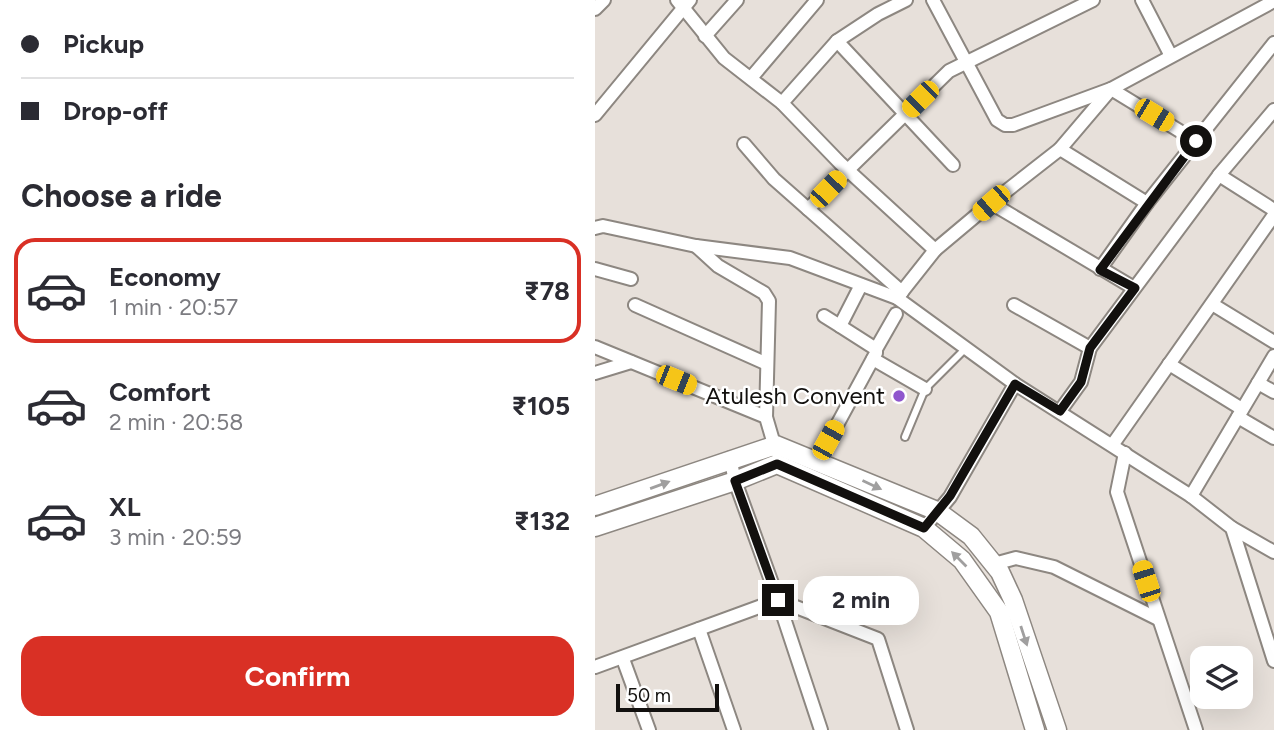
<!DOCTYPE html>
<meta charset="utf-8">
<style>
:root{--surface:#fff;--page:#f2f2f3;--text:#2b2b33;--muted:#7c7c81;--line:#e1e1e2;--accent:#d93025}
body{margin:0;font-family:Figtree,sans-serif;background:var(--page);color:var(--text);height:100vh;display:flex;flex-direction:column;font-size:26px;white-space:nowrap}
*{box-sizing:border-box;margin:0}
p{font-size:23px;color:var(--muted)}
.icon{flex:none;width:38px;height:38px;fill:none;stroke:currentColor;stroke-width:2;stroke-linecap:round;stroke-linejoin:round}
.map{position:relative;flex:1;overflow:hidden}
.drawer{display:flex;flex-direction:column;background:var(--surface);width:595px}
.drawer>*{flex:none}
.guide{display:grid;align-content:center;height:154px;padding:0 21px;background:var(--surface)}
.controls{position:absolute;left:595px;top:646px;display:grid;gap:14px}
.controls a{display:grid;place-items:center;width:63px;height:63px;border-radius:14px;background:var(--surface);box-shadow:0 7px 28px #0002;font-size:35px}
.scale{position:absolute;left:21px;bottom:18px;width:103px;box-sizing:border-box;padding-left:7px;border:4px solid #12100e;border-top:0;font-size:19px;line-height:24px;white-space:nowrap;color:#12100e;-webkit-text-stroke:5px #fff;paint-order:stroke}
.end{position:absolute;width:32px;height:32px;margin:-16px;border:9px solid #12100e;background:#fff;box-shadow:0 0 0 4px #fff}
.from{border-radius:50%}
.bubble{position:absolute;height:49px;border-radius:21px;background:var(--surface);box-shadow:0 7px 28px #0002;font-size:23px;font-weight:700;line-height:49px;text-align:center}
.car{position:absolute;width:21px;height:42px;margin:-21px -10px;border-radius:9px;box-shadow:0 0 5px 2px #0007;background:linear-gradient(#f5c518 24%,#345 0 40%,#f5c518 0 76%,#345 0 86%,#f5c518 0)}
.guide b{display:flex;align-items:center;gap:24px;height:66px;font-size:26px}
.guide b+b{border-top:2px solid var(--line)}
.guide i{width:18px;height:18px;background:var(--text)}
ul{padding:0;list-style:none}
li{display:flex;align-items:center;gap:21px;height:105px;margin:0 14px 10px;padding:0 7px;border:4px solid transparent;border-radius:21px}
li div{flex:1}
li b{display:block;font-size:26px}
li em{font-style:normal;font-weight:700}
li.current{border-color:var(--accent)}
li>.icon{width:63px;height:63px;stroke-width:1.5}
h2{padding:0 21px;font-size:32px;line-height:84px}
.action{display:flex;gap:14px;margin-top:auto;padding:14px 21px}
.action a{flex:1;height:80px;border-radius:21px;background:var(--accent);color:#fff;font-size:28px;font-weight:700;line-height:80px;text-align:center}
main{display:flex;flex:1;min-height:0}
.map>svg:first-child{display:block}
</style>
<main>
<section class="drawer">
<div class="guide">
<b><i class="from"></i>Pickup</b>
<b><i></i>Drop-off</b>
</div>
<h2>Choose a ride</h2>
<ul>
<li class="current"><svg class="icon" aria-label="car" viewBox="0 0 24 24"><path d="M5 17H2v-5l4-1 3-4h7l3 4 3 1v5h-3M9 17h6M6 11h13"/><circle cx="7" cy="17" r="2"/><circle cx="17" cy="17" r="2"/></svg><div><b>Economy</b><p>1 min · 20:57</p></div><em>₹78</em></li>
<li><svg class="icon" aria-label="car" viewBox="0 0 24 24"><path d="M5 17H2v-5l4-1 3-4h7l3 4 3 1v5h-3M9 17h6M6 11h13"/><circle cx="7" cy="17" r="2"/><circle cx="17" cy="17" r="2"/></svg><div><b>Comfort</b><p>2 min · 20:58</p></div><em>₹105</em></li>
<li><svg class="icon" aria-label="car" viewBox="0 0 24 24"><path d="M5 17H2v-5l4-1 3-4h7l3 4 3 1v5h-3M9 17h6M6 11h13"/><circle cx="7" cy="17" r="2"/><circle cx="17" cy="17" r="2"/></svg><div><b>XL</b><p>3 min · 20:59</p></div><em>₹132</em></li>
</ul>
<div class="action"><a>Confirm</a></div>
</section>
<div class="map">
<svg width="679" height="730" viewBox="0 0 679 730">
<rect width="100%" height="100%" fill="#e7e0da"/>
<g fill="none" stroke-linecap="round" stroke-linejoin="round">
<g stroke="#8d8781" stroke-width="10">
<polyline id="service" points="310,437 330,389 371,348"/>
</g>
<g stroke="#8d8781" stroke-width="16">
<g id="minor">
<polyline points="82,0 129,58 187,103"/>
<polyline points="311,0 283,14 242,41 187,103 245,163 340,250 302,298 420,384 355,497 329,528"/>
<polyline points="338,0 402,120 410,125 418,125 516,89 601,141"/>
<polyline points="547,0 576,56"/>
<polyline points="0,9 9,0"/>
<polyline points="110,36 142,0"/>
<polyline points="242,41 358,165"/>
<polyline points="156,78 222,0"/>
<polyline points="0,115 95,0"/>
<polyline points="149,144 179,179 213,209"/>
<polyline points="465,149 516,89 679,1"/>
<polyline points="624,175 679,110"/>
<polyline points="396,203 465,149 552,203 505,269"/>
<polyline points="552,203 679,43"/>
<polyline points="0,228 8,226 101,246 195,258 302,298"/>
<polyline points="101,246 123,266 169,293 174,301 171,417"/>
<polyline points="340,250 396,203 539,288"/>
<polyline points="0,269 36,279"/>
<polyline points="307,292 213,209 354,71 498,0"/>
<polyline points="617,304 679,342"/>
<polyline points="40,305 170,363"/>
<polyline points="419,305 495,348"/>
<polyline points="229,316 245,326"/>
<polyline points="0,347 171,417 181,451"/>
<polyline points="281,349 301,314"/>
<polyline points="278,359 330,389"/>
<polyline points="574,364 647,409"/>
<polyline points="0,373 36,362"/>
<polyline points="663,383 679,392"/>
<polyline points="420,384 596,496 637,528 679,661"/>
<polyline points="465,411 486,382 495,348 624,175 679,210"/>
<polyline points="643,417 679,438"/>
<polyline points="518,444 679,215"/>
<polyline points="530,453 522,492 601,730"/>
<polyline points="135,458 140,481 183,600 283,639 312,730"/>
<polyline points="223,460 281,353 281,349 245,326 266,285"/>
<polyline points="596,496 679,356"/>
<polyline points="637,528 679,552"/>
<polyline points="399,564 421,558 459,567 563,619"/>
<polyline points="104,629 139,730"/>
<polyline points="28,659 54,730"/>
<polyline points="0,667 183,600 226,730"/>
</g>
</g>
<g stroke="#8d8781" stroke-width="21">
<g id="secondary">
<polyline points="0,506 181,445 342,511 376,536 405,572 418,600 462,730"/>
<polyline points="0,527 140,481 182,464 329,528 367,560 404,612 440,730"/>
</g>
</g>
<use href="#service" stroke="#fff" stroke-width="6"/>
<use href="#minor" stroke="#fff" stroke-width="12"/>
<use href="#secondary" stroke="#fff" stroke-width="18"/>
</g>
<defs><path id="oneway-solid" d="M-6-.8H1V-3.2L6.5 0L1 3.2V.8H-6Z" transform="scale(1.75)"/></defs>
<g fill="#a09f9f">
<use href="#oneway-solid" transform="translate(65 485) rotate(-20)"/>
<use href="#oneway-solid" transform="translate(277 485) rotate(25)"/>
<use href="#oneway-solid" transform="translate(364 559) rotate(-135)"/>
<use href="#oneway-solid" transform="translate(429 636) rotate(72)"/>
</g>
<g fill="none" stroke-linecap="round" stroke-linejoin="round">
<polyline stroke="#12100e" stroke-width="9" points="183,600 140,481 182,464 329,528 355,496 420,384 465,411 486,382 495,348 540,288 505,270 601,141"/>
</g>
<circle fill="#8f56cd" stroke="#fff" stroke-width="2.5" cx="304" cy="396" r="7"/>
<g text-anchor="middle" stroke-width="5" stroke-linejoin="round" paint-order="stroke">
<g font-size="24" fill="#12100e" stroke="#fff" text-anchor="end">
<text x="290" y="404">Atulesh Convent</text>
</g>
</g>
</svg>
<div class="controls">
<a><svg class="icon" aria-label="layers" viewBox="0 0 24 24"><path d="M12 4l9 5-9 5-9-5zM3 14l9 5 9-5"/></svg></a>
</div>
<div class="scale">50 m</div>
<i class="end from" style="left:601px;top:141px"></i>
<i class="end" style="left:183px;top:600px"></i>
<div class="bubble" style="left:208px;top:576px;width:116px">2 min</div>
<i class="car" style="left:325px;top:99px;rotate:225deg"></i>
<i class="car" style="left:559px;top:115px;rotate:121deg"></i>
<i class="car" style="left:233px;top:189px;rotate:44deg"></i>
<i class="car" style="left:396px;top:203px;rotate:229deg"></i>
<i class="car" style="left:81px;top:380px;rotate:112deg"></i>
<i class="car" style="left:233px;top:440px;rotate:29deg"></i>
<i class="car" style="left:551px;top:581px;rotate:342deg"></i>
</div>
</main>
